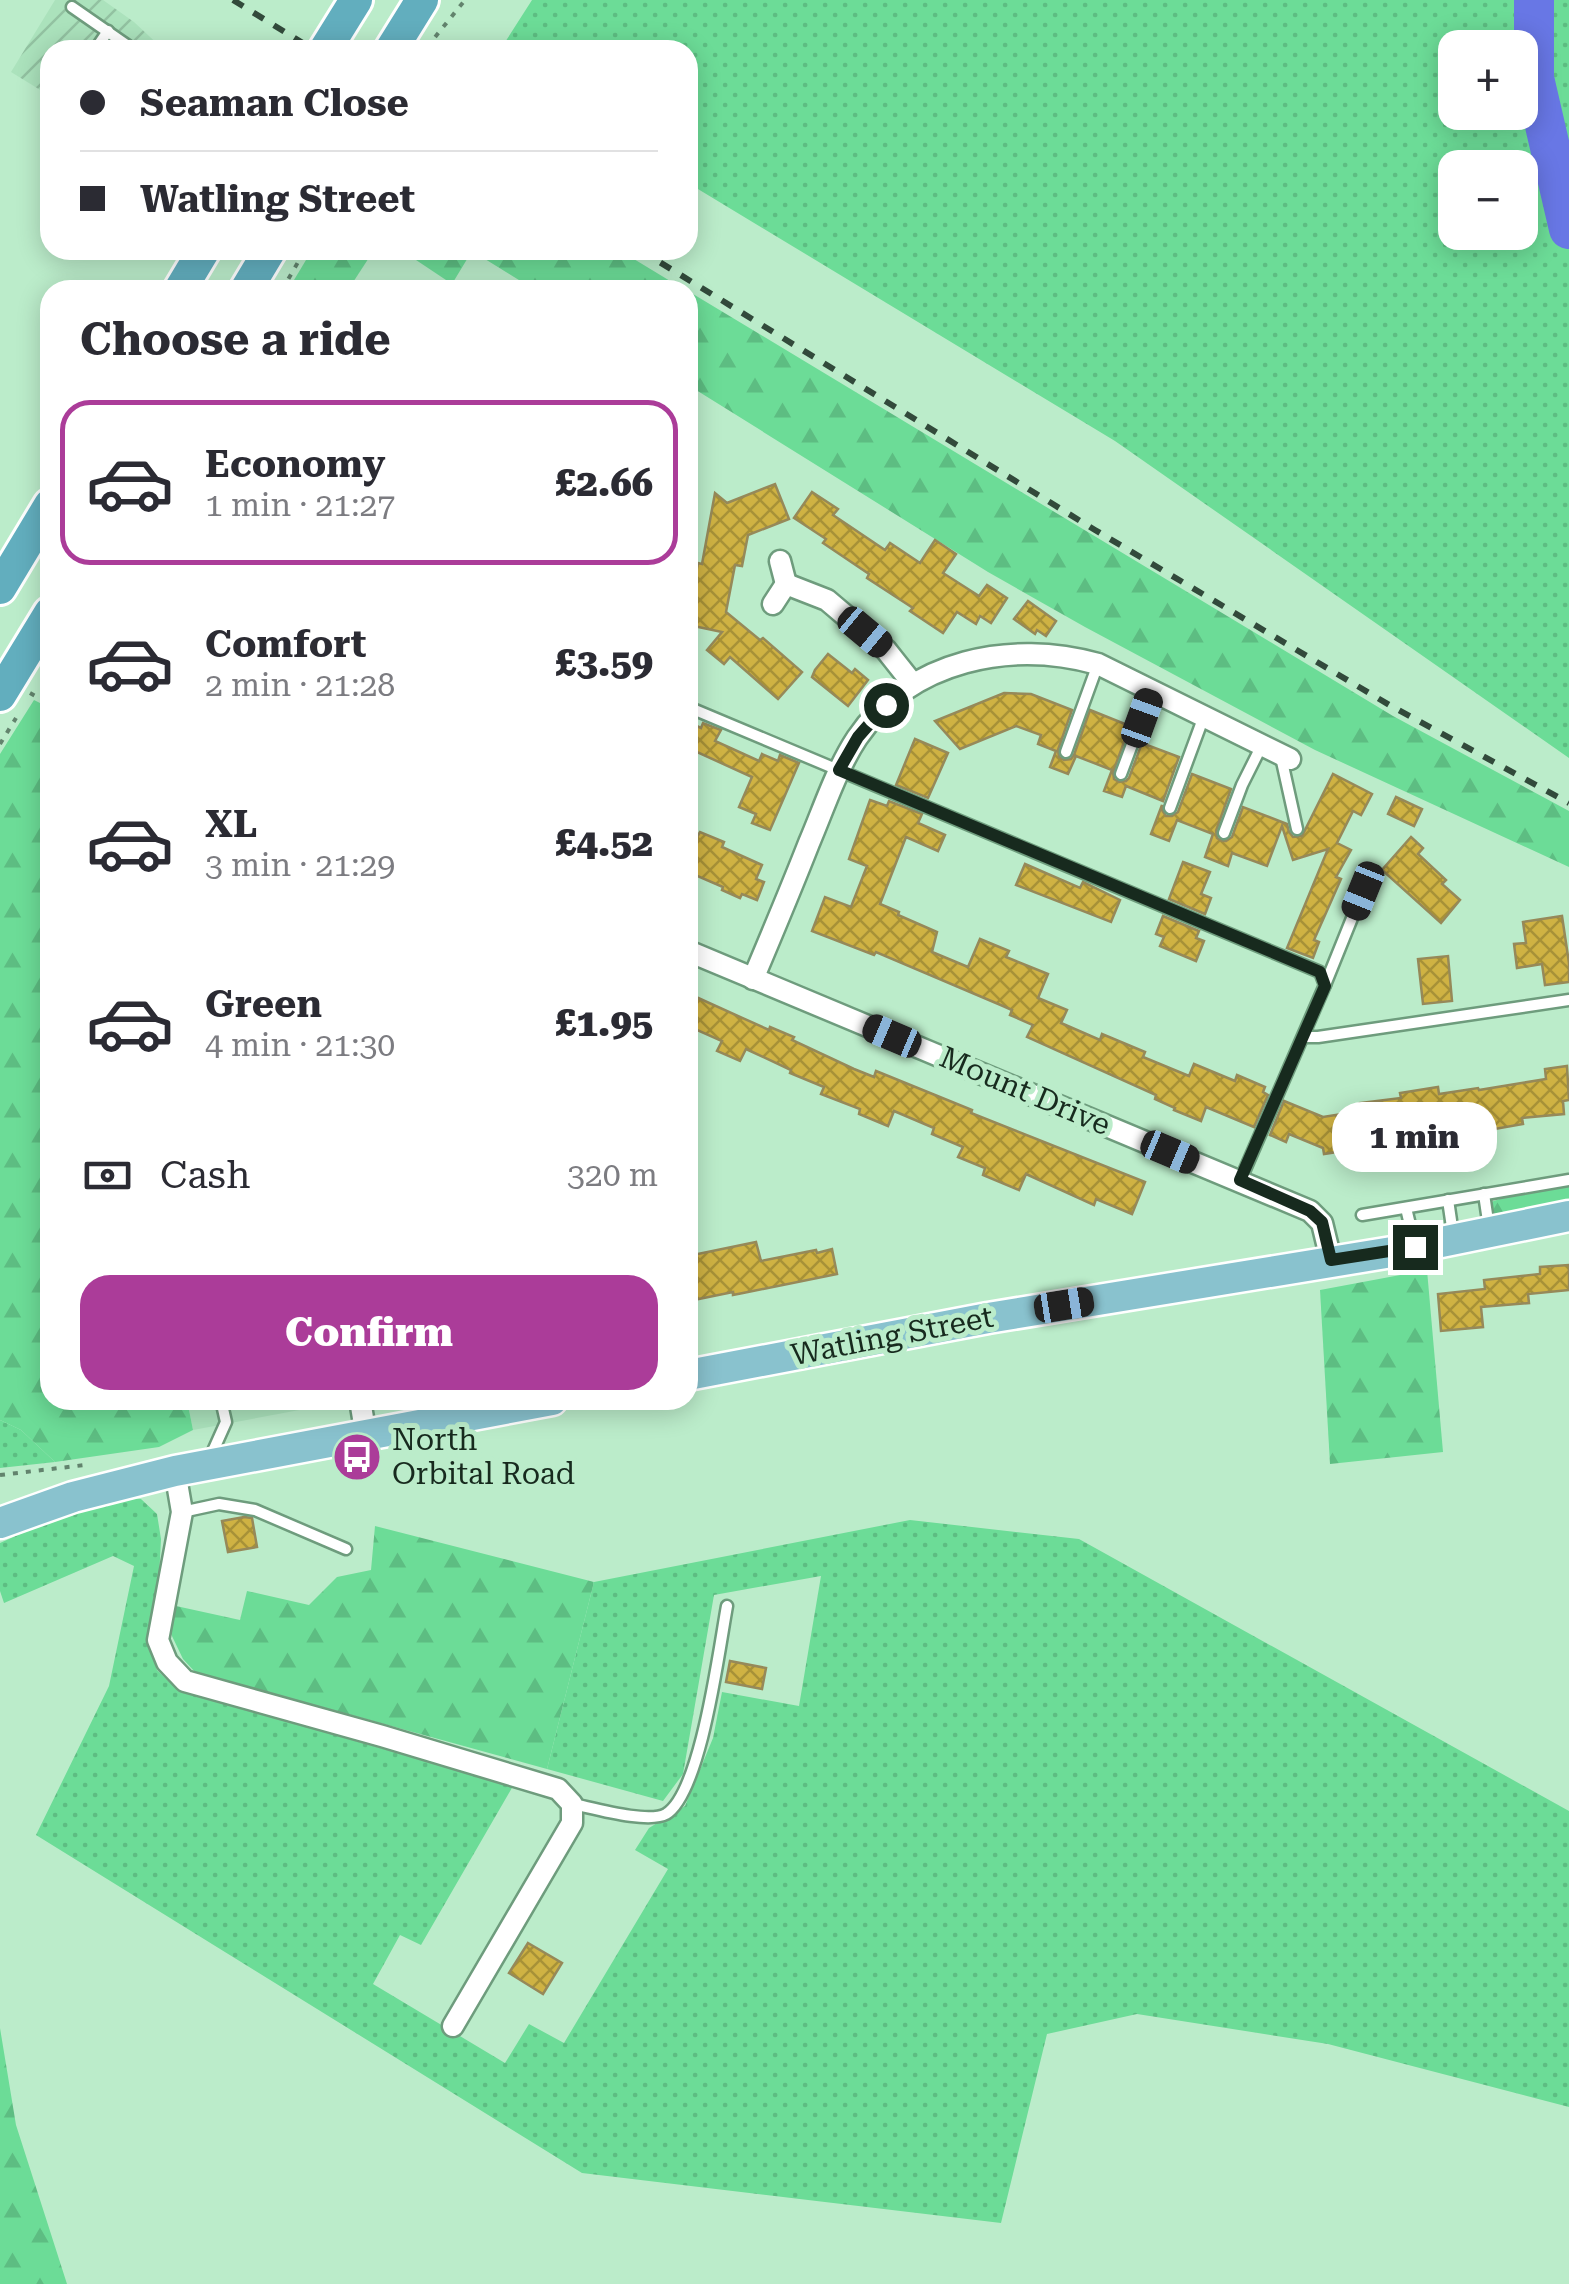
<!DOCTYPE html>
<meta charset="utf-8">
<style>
:root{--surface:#fff;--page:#f2f2f3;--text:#2b2b33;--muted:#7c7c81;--line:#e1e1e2;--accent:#ab3c99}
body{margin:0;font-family:"Roboto Serif",serif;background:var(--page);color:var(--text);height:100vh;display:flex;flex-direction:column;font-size:38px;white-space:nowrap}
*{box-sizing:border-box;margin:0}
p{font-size:32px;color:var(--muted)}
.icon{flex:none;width:55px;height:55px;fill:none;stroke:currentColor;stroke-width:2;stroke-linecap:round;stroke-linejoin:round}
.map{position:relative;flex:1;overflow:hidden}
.side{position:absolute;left:40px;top:280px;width:658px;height:1130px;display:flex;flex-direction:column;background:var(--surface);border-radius:30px;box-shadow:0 5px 25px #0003}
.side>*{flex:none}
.banner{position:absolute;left:40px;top:40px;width:658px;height:220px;border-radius:30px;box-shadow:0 5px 25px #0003;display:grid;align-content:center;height:220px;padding:0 40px;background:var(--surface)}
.controls{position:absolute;left:1438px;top:30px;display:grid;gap:20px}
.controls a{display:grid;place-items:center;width:100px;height:100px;border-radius:20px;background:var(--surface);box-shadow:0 5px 25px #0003;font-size:50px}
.end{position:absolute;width:45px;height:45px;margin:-22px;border:12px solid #172a1e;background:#fff;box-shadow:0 0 0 5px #fff}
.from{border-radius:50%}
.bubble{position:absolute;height:70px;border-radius:30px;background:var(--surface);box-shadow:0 5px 25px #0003;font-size:32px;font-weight:800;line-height:70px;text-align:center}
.car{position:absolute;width:30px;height:60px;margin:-30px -15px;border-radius:12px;box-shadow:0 0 8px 2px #0007;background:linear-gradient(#222 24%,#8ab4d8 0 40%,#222 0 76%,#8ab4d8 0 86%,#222 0)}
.banner b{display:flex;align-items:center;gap:35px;height:95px;font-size:38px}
.banner b+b{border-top:2px solid var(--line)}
.banner i{width:25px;height:25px;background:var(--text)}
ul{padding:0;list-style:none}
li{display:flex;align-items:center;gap:30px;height:165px;margin:0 20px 15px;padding:0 20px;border:5px solid transparent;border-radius:30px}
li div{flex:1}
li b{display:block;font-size:38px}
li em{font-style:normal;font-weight:800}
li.current{border-color:var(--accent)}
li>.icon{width:90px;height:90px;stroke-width:1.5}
h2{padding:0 40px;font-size:45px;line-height:120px}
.pay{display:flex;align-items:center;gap:25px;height:110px;padding:0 40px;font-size:38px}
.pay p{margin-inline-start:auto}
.button{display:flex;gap:20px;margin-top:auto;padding:20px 40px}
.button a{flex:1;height:115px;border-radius:30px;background:var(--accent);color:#fff;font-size:40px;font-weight:800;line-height:115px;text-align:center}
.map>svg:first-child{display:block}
</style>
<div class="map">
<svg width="1569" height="2284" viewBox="0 0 1569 2284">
<defs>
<pattern id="industrial-furrows" width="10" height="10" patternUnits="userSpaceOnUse" patternTransform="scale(2.5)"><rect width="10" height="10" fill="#abe2bc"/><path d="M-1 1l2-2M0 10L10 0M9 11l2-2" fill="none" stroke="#92c2a1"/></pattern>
<pattern id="grass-dots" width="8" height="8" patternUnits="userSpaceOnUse" patternTransform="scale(2.5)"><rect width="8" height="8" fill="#6cdc97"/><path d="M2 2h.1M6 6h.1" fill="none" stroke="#5dbd82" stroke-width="1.8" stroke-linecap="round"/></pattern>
<pattern id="forest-firs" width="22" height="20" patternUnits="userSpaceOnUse" patternTransform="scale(2.5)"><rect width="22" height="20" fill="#6cdc97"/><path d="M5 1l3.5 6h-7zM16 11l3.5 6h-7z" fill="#5dbd82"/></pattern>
<pattern id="building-cross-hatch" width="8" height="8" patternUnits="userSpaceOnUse" patternTransform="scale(2.5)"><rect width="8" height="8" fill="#cfb243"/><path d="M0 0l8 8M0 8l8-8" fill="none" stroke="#a79137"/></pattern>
</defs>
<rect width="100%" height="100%" fill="#bbecca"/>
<polygon fill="#abe2bc" points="187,1400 353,1400 193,1430"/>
<polygon fill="url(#industrial-furrows)" points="55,0 103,0 134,22 164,50 50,50 50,96 11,72"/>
<g fill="url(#grass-dots)" fill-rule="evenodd">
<path d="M532 0H1569V758L1115 441 688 183V50H500ZM1455 48H1520V112H1455ZM1455 168H1520V232H1455Z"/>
<polygon points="0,1420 21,1430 55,1462 0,1468"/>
<polygon points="120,1497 141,1499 157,1514 161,1539 159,1578 147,1638 157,1670 178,1690 513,1786 421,1945 400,1935 373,1984 505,2063 529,2024 564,2043 668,1869 635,1850 649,1828 685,1806 713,1738 722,1692 799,1706 821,1576 714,1595 683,1774 663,1801 547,1769 594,1582 910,1520 1079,1539 1569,1811 1569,2107 1328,2044 1137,2014 1047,2034 1001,2223 582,2173 36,1835 109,1686 134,1566 113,1556 4,1603 0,1591 0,1543 60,1516"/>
</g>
<g fill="url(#forest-firs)">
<polygon points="312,250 374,250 348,290 288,290"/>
<polygon points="401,250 619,250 685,290 535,290 472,251 452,284"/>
<polygon points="688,291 1393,716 1569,811 1569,867 1315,750 1085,627 988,572 688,385"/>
<polygon points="34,700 50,708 50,1400 187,1400 193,1430 159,1447 55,1462 21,1430 0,1420 0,754"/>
<polygon points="1569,1186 1569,1208 1495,1222 1491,1202 1520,1192"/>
<polygon points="1427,1270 1443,1452 1330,1464 1320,1290"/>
<polygon points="375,1526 594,1582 547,1769 195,1672 183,1659 171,1634 176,1606 240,1620 247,1591 309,1605 337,1577 371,1570"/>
<polygon points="0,2028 16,2125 67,2284 0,2284"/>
</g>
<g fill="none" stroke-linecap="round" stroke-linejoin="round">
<polyline stroke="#6877e5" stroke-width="40" points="1534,0 1534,78 1569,229"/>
</g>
<g fill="url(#building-cross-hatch)" stroke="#968959" stroke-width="2.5">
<polygon points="775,484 789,519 748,535 742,566 735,565 726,612 760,640 763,638 802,672 778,699 730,657 724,664 707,650 722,632 689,625 691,615 688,614 698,563 702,564 715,493 727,503"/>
<polygon points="812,492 838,509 833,515 885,550 890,543 920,563 935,540 956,554 943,573 979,596 987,585 1007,598 991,623 980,616 976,624 957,612 943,633 910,611 913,608 867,578 869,574 823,543 826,539 794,518"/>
<polygon points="1028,601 1056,621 1046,636 1037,630 1035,634 1014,619"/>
<polygon points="828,654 852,673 855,669 868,680 848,706 812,677 815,670"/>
<polygon points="1004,693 1031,694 1072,710 1058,750 1059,757 1064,760 1071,759 1074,755 1090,710 1130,726 1113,772 1114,779 1119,782 1126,781 1129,778 1142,743 1179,757 1163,801 1126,786 1122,797 1104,791 1112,770 1076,756 1068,774 1050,767 1056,751 1038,744 1041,735 1016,726 960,749 935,721"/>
<polygon points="688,722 701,728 703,723 721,730 715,741 759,761 762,754 778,761 780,755 799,763 770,830 752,823 756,814 739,807 752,777 688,748"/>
<polygon points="915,739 948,753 928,798 896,785"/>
<polygon points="1192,774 1231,789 1216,831 1217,838 1222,841 1226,841 1232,837 1243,807 1287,824 1289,832 1293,837 1302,836 1333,774 1372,794 1361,815 1353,811 1337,843 1351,850 1336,877 1341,879 1314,940 1319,942 1313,958 1287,948 1328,849 1293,860 1282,826 1267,866 1232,853 1228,866 1205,857 1213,834 1177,820 1169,841 1151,834 1162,805 1162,810 1166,816 1172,816 1178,812"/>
<polygon points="1396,797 1422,809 1414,826 1388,814"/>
<polygon points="870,800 887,806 889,801 922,814 918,823 945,835 938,851 906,837 880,904 899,912 898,915 937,932 932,952 968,967 980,939 1009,951 1006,957 1048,974 1038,998 1067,1010 1061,1023 1100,1040 1102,1034 1145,1052 1143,1057 1189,1076 1194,1064 1235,1081 1237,1075 1265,1087 1263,1092 1268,1095 1254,1127 1206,1107 1201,1121 1174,1110 1175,1108 1155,1099 1156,1095 1027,1037 1033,1025 1010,1015 1012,1010 1003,1006 876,952 874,955 812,931 825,897 851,907 867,866 849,859"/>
<polygon points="688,832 697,837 700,832 724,842 722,847 762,865 756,879 764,882 757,900 742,894 740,898 722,890 723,887 688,872"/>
<polygon points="1411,837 1423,848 1418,854 1446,880 1442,884 1460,900 1441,923 1382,870"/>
<polygon points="1183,862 1210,872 1201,894 1211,898 1205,914 1169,899"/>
<polygon points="1025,864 1080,888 1083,882 1120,900 1111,922 1016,885"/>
<polygon points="1163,916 1199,931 1196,938 1204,941 1196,961 1160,946 1164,937 1156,934"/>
<polygon points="1562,916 1569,963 1569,982 1545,985 1542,964 1517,968 1514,944 1526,943 1523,922"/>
<polygon points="1448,956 1452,1001 1423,1004 1418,959"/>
<polygon points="696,997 769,1030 770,1027 794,1037 792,1040 854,1069 874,1077 876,1071 972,1110 971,1113 1145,1182 1132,1214 1096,1199 1094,1205 1026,1174 1019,1190 983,1175 985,1168 958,1157 963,1147 932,1134 934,1128 894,1111 888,1126 859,1114 860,1109 821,1094 824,1087 790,1073 791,1070 746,1049 740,1061 717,1051 722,1041 688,1026 688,1018"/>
<polygon points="1567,1066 1569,1100 1563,1101 1564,1114 1522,1118 1523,1124 1455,1136 1362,1145 1363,1148 1324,1154 1323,1148 1289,1134 1286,1142 1270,1135 1284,1101 1323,1117 1361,1111 1360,1103 1401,1098 1400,1093 1438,1087 1439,1094 1478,1088 1479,1090 1546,1079 1545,1069"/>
<polygon points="756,1242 761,1261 816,1250 817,1253 832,1249 837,1274 743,1293 733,1295 733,1292 694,1300 688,1268 688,1256"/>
<polygon points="1569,1265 1569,1290 1528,1294 1529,1303 1481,1307 1483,1327 1441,1331 1438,1294 1485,1289 1484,1280 1540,1274 1540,1267"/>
<polygon points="244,1517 252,1518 257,1547 228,1552 222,1521"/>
<polygon points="730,1661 766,1668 762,1689 726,1682"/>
<polygon points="528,1943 562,1963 543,1994 509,1973"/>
</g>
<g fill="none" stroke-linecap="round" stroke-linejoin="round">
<g stroke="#6e9c7d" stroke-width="15">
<g id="service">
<polyline points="72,7 134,50"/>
<polyline points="95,50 108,31"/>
<polyline points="688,707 1320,972 1325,985 1240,1181"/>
<polyline points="1066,752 1098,664"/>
<polyline points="1281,757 1297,829"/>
<polyline points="1121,774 1152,691"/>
<polyline points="1170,808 1204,716"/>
<polyline points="1224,833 1242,785 1262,745"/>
<polyline points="1325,985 1363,891"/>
<polyline points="1303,1037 1318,1037 1569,1000"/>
<polyline points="1484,1194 1489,1228"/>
<polyline points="1448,1200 1453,1234"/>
<polyline points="1406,1208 1415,1246"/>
<polyline points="1362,1215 1569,1180"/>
<polyline points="209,1460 226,1422 221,1400"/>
<polyline points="182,1512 219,1504 255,1510 346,1549"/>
<path d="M573 1804C593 1808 648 1824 666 1814 701 1793 719 1649 727 1606"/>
</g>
</g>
<g stroke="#6e9c7d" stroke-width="25">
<g id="minor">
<polyline points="780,561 786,584"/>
<polyline points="773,604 786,584 827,600 886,650 913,684"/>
<polyline points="688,951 1310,1211 1322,1223 1331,1260"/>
<path d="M753 979C772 934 791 889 809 843 824 808 836 770 857 738 911 659 1011 640 1098 664L1290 759"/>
<polyline points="360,1400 366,1436"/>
<polyline points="175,1471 182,1512 158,1640 167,1662 185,1681 382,1736 558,1789 572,1804 572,1823 453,2026"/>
</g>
</g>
<g stroke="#fff" stroke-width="35">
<g id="primary">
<polyline points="688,1375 988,1318 1392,1252 1569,1216"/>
<polyline points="0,1523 73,1497 175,1471 552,1400"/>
</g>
</g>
<g stroke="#fff" stroke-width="38">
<g id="trunk">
<polyline points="325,50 356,0"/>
<polyline points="391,50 422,0"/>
<polyline points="180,290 204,250"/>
<polyline points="246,290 270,250"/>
<polyline points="0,588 50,505"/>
<polyline points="0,695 50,613"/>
</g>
</g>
<g stroke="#62836d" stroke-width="4" stroke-dasharray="5 8" stroke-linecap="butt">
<polyline points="427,47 465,0"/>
<polyline points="282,290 305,250"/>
<polyline points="30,693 50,704"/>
<polyline points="0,744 16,718"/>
<polyline points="0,1475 85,1465"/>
</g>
<use href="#service" stroke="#fff" stroke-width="10"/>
<use href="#minor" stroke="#fff" stroke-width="20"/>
<use href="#primary" stroke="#89c2ce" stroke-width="30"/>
<use href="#trunk" stroke="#62aebe" stroke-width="32"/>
<g stroke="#324a3b" stroke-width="6" stroke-dasharray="12 12" stroke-linecap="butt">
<polyline points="233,0 314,50"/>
<polyline points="640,250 1095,530 1391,706 1569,803"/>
</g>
</g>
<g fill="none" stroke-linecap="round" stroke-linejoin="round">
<polyline stroke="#172a1e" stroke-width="12" points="886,705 858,737 839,770 1320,972 1325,986 1240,1180 1310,1211 1322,1222 1331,1260 1415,1247"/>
</g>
<defs>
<g id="bus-disc" transform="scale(2.5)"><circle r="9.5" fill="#ab3c99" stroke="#bbecca"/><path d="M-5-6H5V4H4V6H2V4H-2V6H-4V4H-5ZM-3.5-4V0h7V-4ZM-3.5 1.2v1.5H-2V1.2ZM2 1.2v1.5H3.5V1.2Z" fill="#fff"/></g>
</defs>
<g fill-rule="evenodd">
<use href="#bus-disc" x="357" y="1457"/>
</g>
<g text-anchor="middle" stroke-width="10" stroke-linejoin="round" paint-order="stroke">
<g font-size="30" fill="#172a1e" stroke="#bbecca">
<text transform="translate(1025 1091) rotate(23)" y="10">Mount Drive</text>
<text transform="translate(892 1336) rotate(-11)" y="10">Watling Street</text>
</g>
<g font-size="30" fill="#172a1e" stroke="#bbecca" text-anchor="start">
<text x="392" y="1450">North<tspan x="392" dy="34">Orbital Road</tspan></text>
</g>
</g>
</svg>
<div class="controls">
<a>+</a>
<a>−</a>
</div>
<i class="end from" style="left:886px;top:705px"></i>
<i class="end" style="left:1415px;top:1247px"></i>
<div class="bubble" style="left:1332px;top:1102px;width:165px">1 min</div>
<i class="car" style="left:865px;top:632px;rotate:130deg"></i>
<i class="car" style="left:1142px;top:718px;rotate:20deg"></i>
<i class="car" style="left:1363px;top:891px;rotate:202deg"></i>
<i class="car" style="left:892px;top:1036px;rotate:293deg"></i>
<i class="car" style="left:1170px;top:1152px;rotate:113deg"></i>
<i class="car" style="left:1064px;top:1305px;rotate:81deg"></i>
<div class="banner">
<b><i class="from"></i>Seaman Close</b>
<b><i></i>Watling Street</b>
</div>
<section class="side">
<h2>Choose a ride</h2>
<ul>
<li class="current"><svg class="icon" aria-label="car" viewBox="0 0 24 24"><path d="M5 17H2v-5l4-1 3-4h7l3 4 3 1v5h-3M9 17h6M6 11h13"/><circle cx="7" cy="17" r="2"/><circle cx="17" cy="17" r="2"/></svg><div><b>Economy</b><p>1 min · 21:27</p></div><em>£2.66</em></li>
<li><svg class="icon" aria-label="car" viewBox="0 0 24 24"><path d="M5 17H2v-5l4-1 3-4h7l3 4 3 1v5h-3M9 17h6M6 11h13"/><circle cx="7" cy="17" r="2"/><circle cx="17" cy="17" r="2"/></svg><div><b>Comfort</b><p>2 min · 21:28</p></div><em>£3.59</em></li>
<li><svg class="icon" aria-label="car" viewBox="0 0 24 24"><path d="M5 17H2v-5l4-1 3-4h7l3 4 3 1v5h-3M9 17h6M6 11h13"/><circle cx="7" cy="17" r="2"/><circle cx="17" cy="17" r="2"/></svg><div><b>XL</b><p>3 min · 21:29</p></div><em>£4.52</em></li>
<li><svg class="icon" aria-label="car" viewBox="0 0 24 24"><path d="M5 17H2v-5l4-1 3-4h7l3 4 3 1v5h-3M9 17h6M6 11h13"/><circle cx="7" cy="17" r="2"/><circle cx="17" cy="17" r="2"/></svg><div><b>Green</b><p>4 min · 21:30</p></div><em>£1.95</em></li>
</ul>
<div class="pay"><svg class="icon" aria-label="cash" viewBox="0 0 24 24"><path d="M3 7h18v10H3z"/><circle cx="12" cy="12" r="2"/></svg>Cash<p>320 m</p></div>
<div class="button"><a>Confirm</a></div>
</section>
</div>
